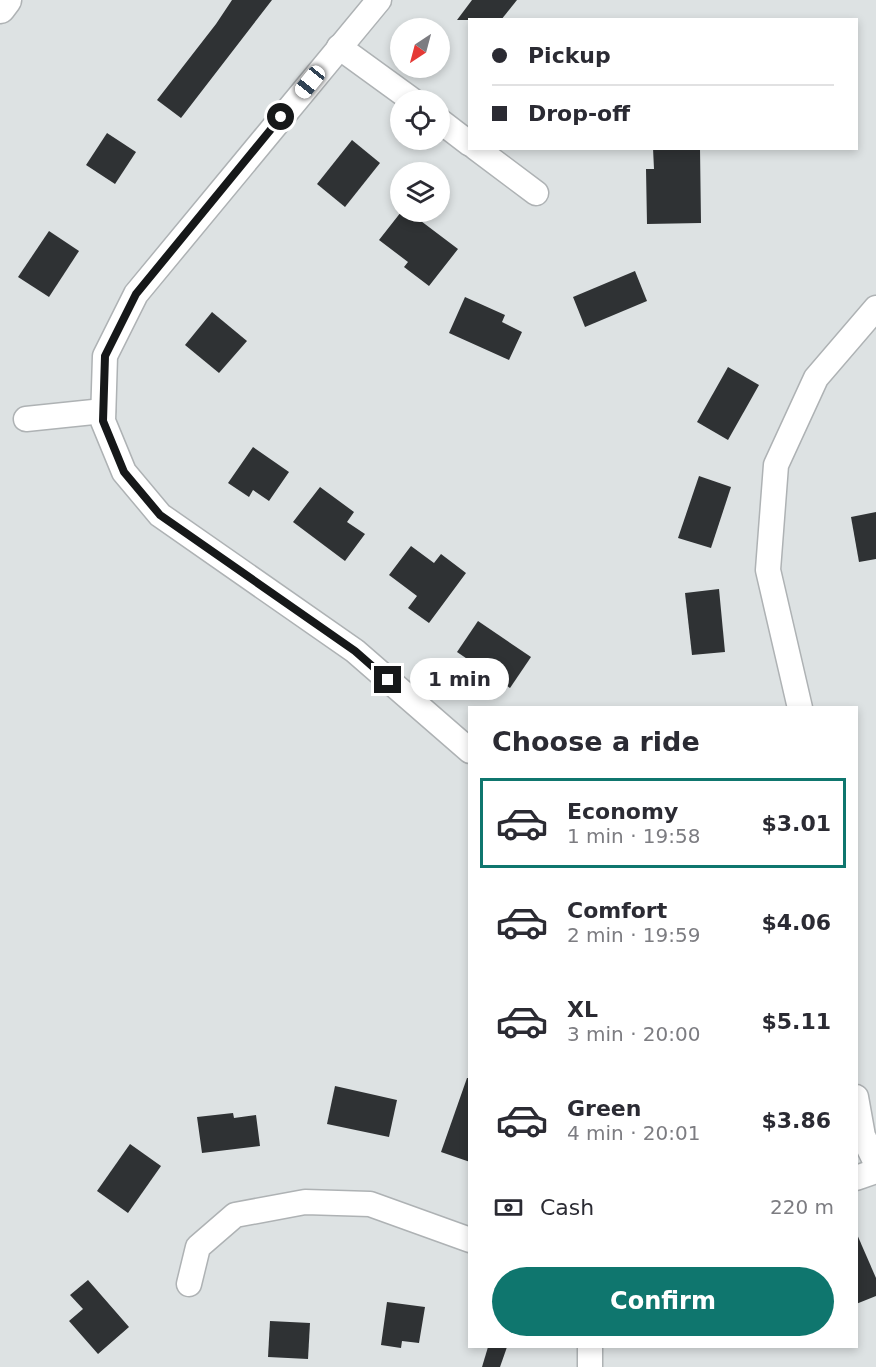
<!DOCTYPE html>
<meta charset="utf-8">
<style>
:root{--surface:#fff;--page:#f7f7f7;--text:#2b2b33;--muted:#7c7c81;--line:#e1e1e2;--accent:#0f766e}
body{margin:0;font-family:"DejaVu Sans",sans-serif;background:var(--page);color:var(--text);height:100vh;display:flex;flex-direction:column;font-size:22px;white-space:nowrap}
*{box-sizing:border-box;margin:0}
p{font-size:20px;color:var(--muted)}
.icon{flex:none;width:33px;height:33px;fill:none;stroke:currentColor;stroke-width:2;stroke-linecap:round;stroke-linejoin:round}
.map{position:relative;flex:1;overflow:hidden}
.details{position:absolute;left:468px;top:706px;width:390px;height:642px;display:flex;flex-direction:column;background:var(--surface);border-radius:0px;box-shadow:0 3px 9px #0003}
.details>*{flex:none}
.hud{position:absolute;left:468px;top:18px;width:390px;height:132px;border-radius:0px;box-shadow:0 3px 9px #0003;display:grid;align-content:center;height:132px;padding:0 24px;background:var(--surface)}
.needle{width:39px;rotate:216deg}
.buttons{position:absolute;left:390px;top:18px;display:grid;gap:12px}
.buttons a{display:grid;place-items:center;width:60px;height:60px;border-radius:50%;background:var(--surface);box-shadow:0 3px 9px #0003;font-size:30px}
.end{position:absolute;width:27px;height:27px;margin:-14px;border:8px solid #161819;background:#fff;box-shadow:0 0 0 3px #fff}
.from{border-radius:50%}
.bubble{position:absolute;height:42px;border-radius:21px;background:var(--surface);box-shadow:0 3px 9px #0003;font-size:20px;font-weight:800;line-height:42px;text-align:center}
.car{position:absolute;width:18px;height:36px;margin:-18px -9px;border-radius:8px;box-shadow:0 0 4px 2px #0007;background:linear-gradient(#fff 24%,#345 0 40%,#fff 0 76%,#345 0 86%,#fff 0)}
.hud b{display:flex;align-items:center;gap:21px;height:57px;font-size:22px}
.hud b+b{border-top:2px solid var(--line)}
.hud i{width:15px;height:15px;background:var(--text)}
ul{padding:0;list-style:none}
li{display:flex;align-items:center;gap:18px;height:90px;margin:0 12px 9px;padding:0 12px;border:3px solid transparent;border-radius:0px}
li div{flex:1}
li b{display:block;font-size:22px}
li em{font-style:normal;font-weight:800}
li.current{border-color:var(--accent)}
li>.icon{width:54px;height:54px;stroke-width:1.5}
h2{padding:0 24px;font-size:27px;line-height:72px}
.pay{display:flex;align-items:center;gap:15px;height:66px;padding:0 24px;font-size:22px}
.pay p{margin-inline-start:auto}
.action{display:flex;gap:12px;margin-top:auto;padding:12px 24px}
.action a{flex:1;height:69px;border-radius:36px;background:var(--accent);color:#fff;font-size:24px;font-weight:800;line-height:69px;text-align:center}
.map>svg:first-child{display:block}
</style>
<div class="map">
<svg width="876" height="1367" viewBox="0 0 876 1367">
<rect width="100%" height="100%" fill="#dde2e3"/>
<g fill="#2f3234">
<polygon points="232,0 272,0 181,118 157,100 216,24"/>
<polygon points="472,0 517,0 501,20 457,20"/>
<polygon points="107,133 136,152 115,184 86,165"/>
<polygon points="352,140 380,163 345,207 317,184"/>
<polygon points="653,148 700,148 701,223 647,224 646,169 654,169"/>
<polygon points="401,212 409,212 458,249 429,286 404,267 408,262 379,240"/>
<polygon points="49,231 79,251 49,297 18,277"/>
<polygon points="635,271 647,301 585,327 573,297"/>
<polygon points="465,297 505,315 502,322 522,332 509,360 449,333"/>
<polygon points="212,312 247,341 219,373 185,345"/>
<polygon points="728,367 759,385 728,440 697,422"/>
<polygon points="253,447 289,472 269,501 253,490 249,497 228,483"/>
<polygon points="699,476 731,487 711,548 678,538"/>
<polygon points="320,487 354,512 347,522 365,534 345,561 293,522"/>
<polygon points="876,512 876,559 859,562 851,517"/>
<polygon points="411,546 434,563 441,554 466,573 429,623 408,608 417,596 389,575"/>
<polygon points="719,589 725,652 692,655 685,593"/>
<polygon points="478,621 531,657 510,688 457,652"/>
<polygon points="467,1078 470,1078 470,1162 441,1152"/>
<polygon points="335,1086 397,1100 389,1137 327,1124"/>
<polygon points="233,1113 234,1118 256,1115 260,1146 202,1153 197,1117"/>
<polygon points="130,1144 161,1166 128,1213 97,1191"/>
<polygon points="856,1232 876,1278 876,1296 856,1304"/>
<polygon points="88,1280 129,1327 98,1354 69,1321 83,1309 70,1295"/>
<polygon points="387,1302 425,1307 419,1343 402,1341 401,1348 381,1345"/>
<polygon points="270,1321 310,1323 308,1359 268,1357"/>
<polygon points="488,1347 507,1347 500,1367 482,1367"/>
</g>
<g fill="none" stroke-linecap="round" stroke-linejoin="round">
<g stroke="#aeb2b4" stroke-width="27">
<g id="minor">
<polyline points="379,0 136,294 105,356 103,421 124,472 160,515 355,651 470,751"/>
<polyline points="339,47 412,100"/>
<polyline points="440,121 470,144"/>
<polyline points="476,148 536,193"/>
<polyline points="26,419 103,411"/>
<polyline points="800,708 768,570 776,465 816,378 876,308"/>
<polyline points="856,1097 863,1136 876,1163"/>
<polyline points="856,1178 876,1171"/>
<polyline points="189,1284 198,1247 235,1215 305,1202 370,1204 470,1240"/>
<polyline points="590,1367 590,1347"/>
</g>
</g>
<g stroke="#aeb2b4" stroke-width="33">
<polyline id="tertiary" points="0,8 6,0"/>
</g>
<use href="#minor" stroke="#fff" stroke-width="24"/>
<use href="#tertiary" stroke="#fff" stroke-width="30"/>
</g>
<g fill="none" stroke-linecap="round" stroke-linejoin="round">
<polyline stroke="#161819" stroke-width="8" points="281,117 136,294 105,356 103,421 124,472 160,515 355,651 388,680"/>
</g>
</svg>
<div class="buttons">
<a><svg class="needle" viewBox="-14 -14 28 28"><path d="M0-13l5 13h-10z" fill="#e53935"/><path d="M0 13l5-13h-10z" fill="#7c7c81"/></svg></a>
<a><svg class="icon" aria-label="locate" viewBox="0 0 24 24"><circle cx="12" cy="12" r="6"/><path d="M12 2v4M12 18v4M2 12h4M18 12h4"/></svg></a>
<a><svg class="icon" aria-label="layers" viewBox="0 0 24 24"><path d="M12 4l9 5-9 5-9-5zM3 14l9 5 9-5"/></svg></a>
</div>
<i class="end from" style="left:281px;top:117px"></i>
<i class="end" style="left:388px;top:680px"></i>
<div class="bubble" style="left:410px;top:658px;width:99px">1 min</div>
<i class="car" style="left:310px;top:82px;rotate:219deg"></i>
<div class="hud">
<b><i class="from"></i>Pickup</b>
<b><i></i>Drop-off</b>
</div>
<section class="details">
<h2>Choose a ride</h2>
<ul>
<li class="current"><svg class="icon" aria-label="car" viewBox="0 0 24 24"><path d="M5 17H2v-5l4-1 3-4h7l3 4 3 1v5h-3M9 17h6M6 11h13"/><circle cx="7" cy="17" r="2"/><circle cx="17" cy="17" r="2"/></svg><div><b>Economy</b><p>1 min · 19:58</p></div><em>$3.01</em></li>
<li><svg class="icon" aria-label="car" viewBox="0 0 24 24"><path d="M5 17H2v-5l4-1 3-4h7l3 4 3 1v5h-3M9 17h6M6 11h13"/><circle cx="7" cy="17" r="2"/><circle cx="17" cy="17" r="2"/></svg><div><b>Comfort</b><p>2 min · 19:59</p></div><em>$4.06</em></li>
<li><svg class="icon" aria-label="car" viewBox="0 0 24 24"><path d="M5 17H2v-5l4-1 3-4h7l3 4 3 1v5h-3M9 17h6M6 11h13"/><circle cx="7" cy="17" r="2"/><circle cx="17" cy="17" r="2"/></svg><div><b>XL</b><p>3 min · 20:00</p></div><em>$5.11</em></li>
<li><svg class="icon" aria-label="car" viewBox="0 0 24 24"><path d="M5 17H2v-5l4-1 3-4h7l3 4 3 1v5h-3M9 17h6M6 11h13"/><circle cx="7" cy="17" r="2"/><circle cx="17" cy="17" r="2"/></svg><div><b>Green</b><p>4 min · 20:01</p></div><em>$3.86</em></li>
</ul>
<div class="pay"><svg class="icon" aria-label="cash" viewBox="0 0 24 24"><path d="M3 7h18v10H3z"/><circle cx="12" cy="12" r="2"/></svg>Cash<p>220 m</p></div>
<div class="action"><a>Confirm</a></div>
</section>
</div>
